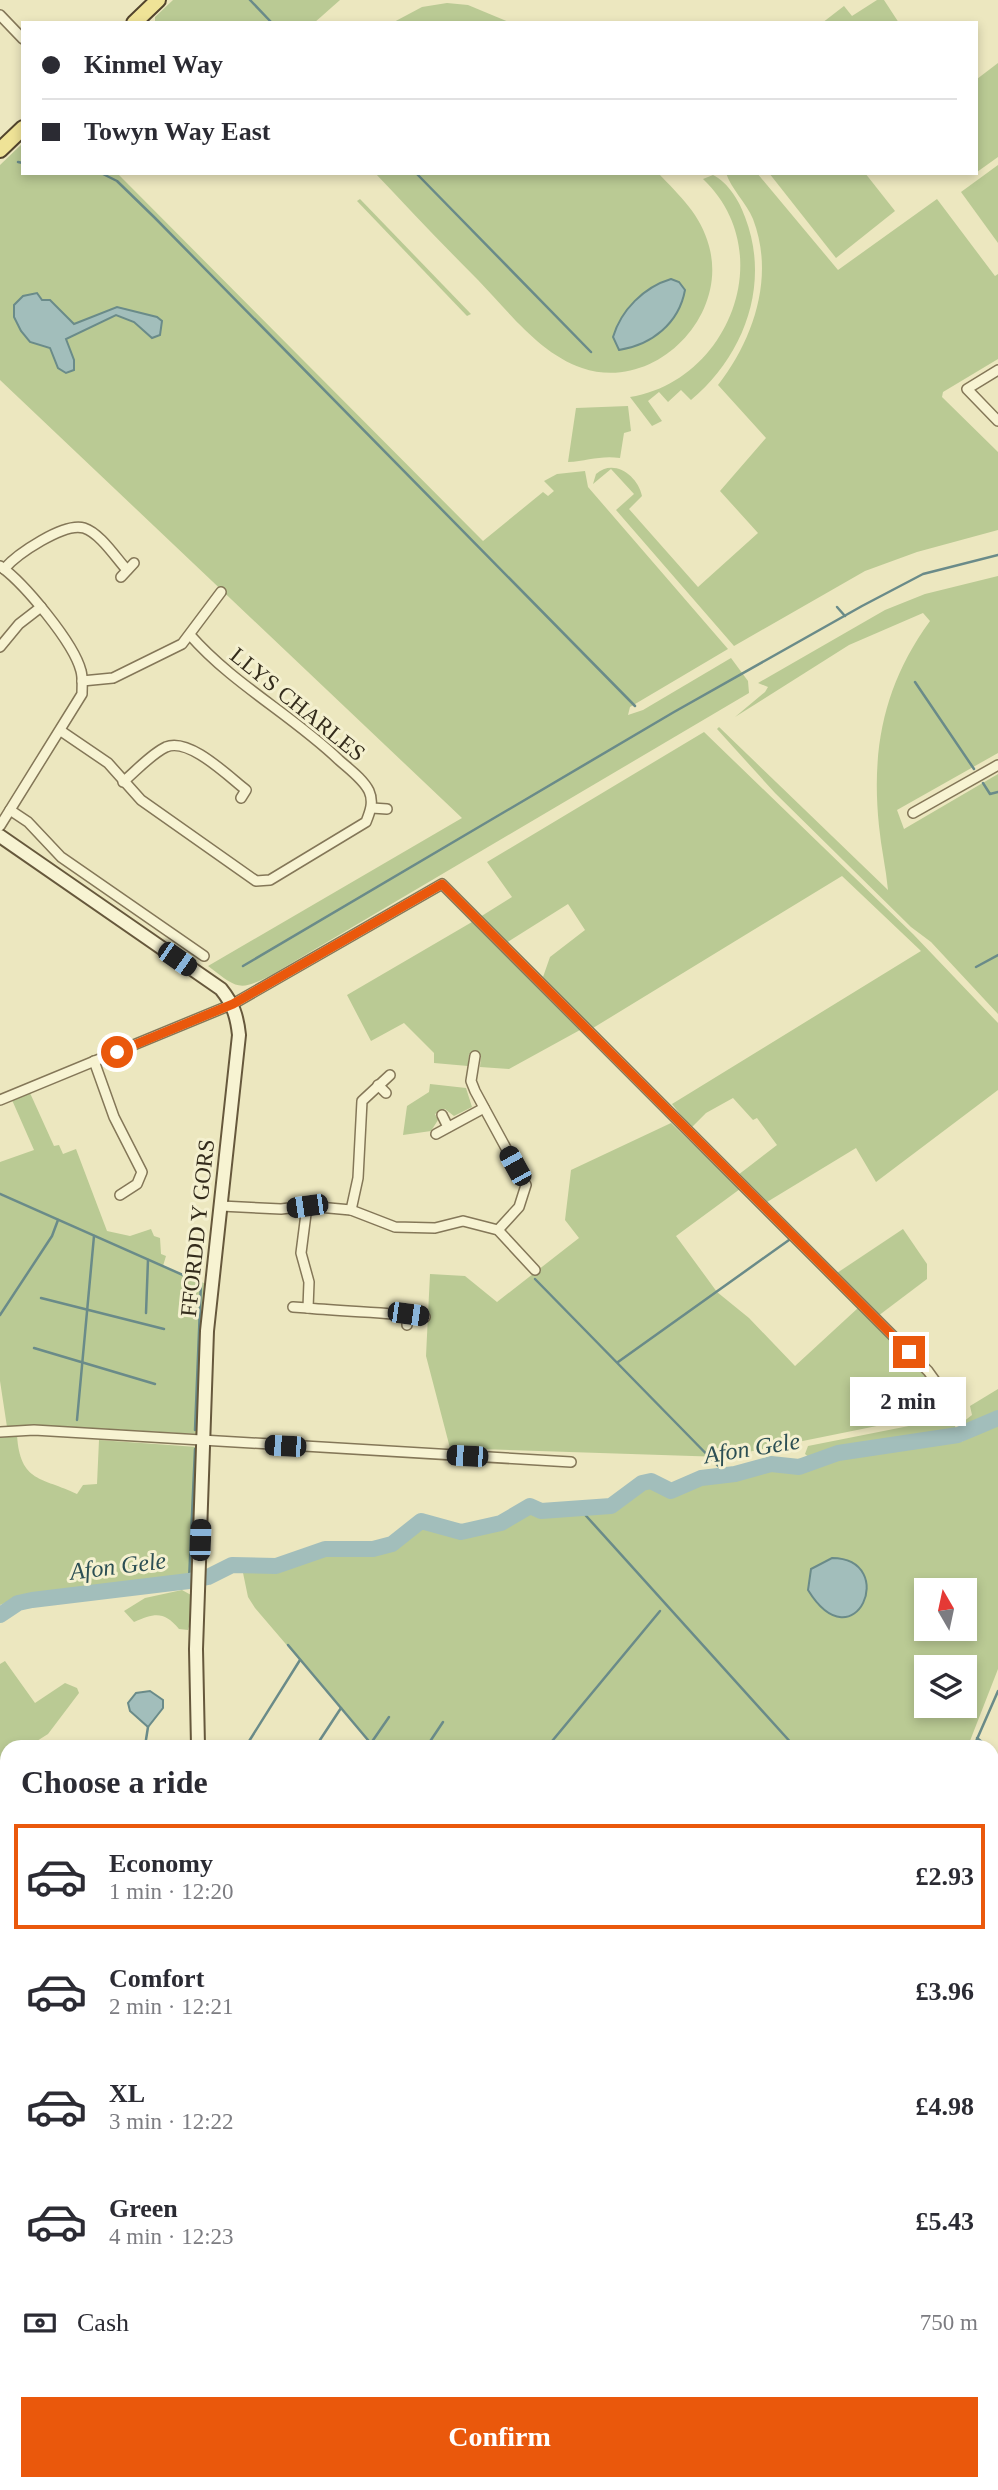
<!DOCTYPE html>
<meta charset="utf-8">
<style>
:root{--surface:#fff;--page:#f7f7f7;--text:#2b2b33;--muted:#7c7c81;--line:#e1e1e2;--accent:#ea580c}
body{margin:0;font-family:"Times New Roman",serif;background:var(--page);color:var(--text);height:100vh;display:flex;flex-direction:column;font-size:26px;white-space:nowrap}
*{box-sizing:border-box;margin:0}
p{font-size:23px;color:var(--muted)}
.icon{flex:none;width:38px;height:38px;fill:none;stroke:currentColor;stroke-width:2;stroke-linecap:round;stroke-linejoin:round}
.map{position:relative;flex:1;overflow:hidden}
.side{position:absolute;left:0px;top:1740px;width:999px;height:751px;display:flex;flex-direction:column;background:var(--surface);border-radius:21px 21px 0 0;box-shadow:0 4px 10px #0003}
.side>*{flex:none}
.banner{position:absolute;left:21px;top:21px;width:957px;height:154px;border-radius:0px;box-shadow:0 4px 10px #0003;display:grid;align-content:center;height:154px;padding:0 21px;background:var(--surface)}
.needle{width:46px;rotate:351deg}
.buttons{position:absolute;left:914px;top:1578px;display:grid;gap:14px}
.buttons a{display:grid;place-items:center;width:63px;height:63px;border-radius:0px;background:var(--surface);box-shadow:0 4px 10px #0003;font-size:35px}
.end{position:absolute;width:32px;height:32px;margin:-16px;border:9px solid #ea580c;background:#fff;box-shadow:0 0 0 4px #fff}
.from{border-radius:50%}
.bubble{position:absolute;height:49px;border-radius:0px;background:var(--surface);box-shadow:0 4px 10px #0003;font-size:23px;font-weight:800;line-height:49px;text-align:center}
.car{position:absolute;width:21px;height:42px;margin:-21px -10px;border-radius:9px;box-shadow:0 0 5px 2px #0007;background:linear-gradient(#222 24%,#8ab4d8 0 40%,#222 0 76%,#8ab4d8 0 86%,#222 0)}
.banner b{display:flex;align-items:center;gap:24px;height:66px;font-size:26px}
.banner b+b{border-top:2px solid var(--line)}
.banner i{width:18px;height:18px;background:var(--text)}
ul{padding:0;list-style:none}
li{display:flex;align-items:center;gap:21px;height:105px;margin:0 14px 10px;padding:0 7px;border:4px solid transparent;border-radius:0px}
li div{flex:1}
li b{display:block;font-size:26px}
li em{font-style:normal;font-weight:800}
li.active{border-color:var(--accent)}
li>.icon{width:63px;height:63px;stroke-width:1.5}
h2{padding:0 21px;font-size:32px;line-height:84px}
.pay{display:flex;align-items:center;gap:18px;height:77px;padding:0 21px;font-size:26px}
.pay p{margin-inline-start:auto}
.cta{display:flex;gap:14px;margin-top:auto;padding:14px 21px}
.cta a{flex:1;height:80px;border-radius:0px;background:var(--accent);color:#fff;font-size:28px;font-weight:800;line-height:80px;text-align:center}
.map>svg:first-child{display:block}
</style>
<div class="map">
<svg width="998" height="2490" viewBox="0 0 998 2490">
<rect width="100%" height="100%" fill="#ece7bf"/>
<g fill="#baca94" fill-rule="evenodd">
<polygon points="173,0 340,0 314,23 155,23 155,17"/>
<polygon points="877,0 884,0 899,23 822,23 844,6 852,16"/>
<polygon points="447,3 468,5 511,23 392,23 422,7"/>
<polygon points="998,63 998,157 977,172 977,79"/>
<path d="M23 143V173H117L483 541 543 492 548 496 554 491 544 481 557 474 585 471 588 487 728 649 630 707 628 715 643 710 731 658 748 681 749 693 273 974C239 992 238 989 208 966L462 818 0 380V165Z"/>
<polygon points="998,165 998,243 961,192"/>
<path d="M375 173H658C680 196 701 215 709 246 729 317 654 393 582 368 539 353 509 312 478 280 443 245 409 209 375 173Z"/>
<path d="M726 173H757L838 270 937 199 995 276 998 274V359L943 392 942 397 998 452V530L917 552 865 571 734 646 616 510 634 494 611 469 593 484 596 474C614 458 638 476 642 496L629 509 698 587 758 533 720 491 766 438 718 385C754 339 775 276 753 219 746 202 731 189 726 173Z"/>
<polygon points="769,173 865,173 895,211 836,258"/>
<path d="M713 175C728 182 740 202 745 217 771 284 744 356 691 400L681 390 668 402 659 392 648 401 662 421 652 426 630 397C729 381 780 252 703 179Z"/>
<polygon points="360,199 471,314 467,316 357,201"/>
<path d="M628 406 631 431 624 433 620 458C601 455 587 461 568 462L576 408Z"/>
<path d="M998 576V753L897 810 904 829 998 774V1014L931 942 911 927 775 793 717 729 719 727 888 890C886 869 881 847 879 826 871 749 884 684 930 621L923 613 849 645 735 717 765 692 768 687 758 683 885 610 925 594Z"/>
<polygon points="704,732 913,934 998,1023 998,1090 876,1182 856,1148 767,1202 738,1175 777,1145 757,1118 753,1120 733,1098 706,1113 691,1128 672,1104 921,951 842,876 593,1028 543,977 550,957 585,930 568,904 506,943 480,917 512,897 487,862"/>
<polygon points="472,922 580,1030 509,1069 480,1067 481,1055 469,1054 468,1066 434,1063 434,1053 404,1023 371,1041 347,995"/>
<polygon points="430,1084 466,1088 472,1107 454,1116 445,1109 435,1114 438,1120 431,1131 403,1135 407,1106 429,1092"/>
<polygon points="30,1093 54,1146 59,1145 63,1154 76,1149 107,1231 130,1236 151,1229 154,1236 160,1238 161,1254 166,1256 163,1266 206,1284 197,1434 55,1426 7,1427 0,1381 0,1195 10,1199 0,1194 0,1162 34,1150 12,1100"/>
<path d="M671 1123 740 1189 676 1236 717 1292 749 1318 795 1366 858 1308C878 1328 947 1380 942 1409L936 1414 723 1457 450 1448 426 1356 430 1274 465 1276 497 1302 579 1238 565 1220 571 1170Z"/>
<polygon points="903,1229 927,1264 927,1279 878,1316 837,1273"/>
<polygon points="998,1389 998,1415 965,1428 963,1422 972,1415 970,1406"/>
<polygon points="939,1420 955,1426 956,1430 832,1450 810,1458 805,1454 808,1446"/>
<path d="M998 1422V1669L968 1746H373L255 1608 248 1597 242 1568H280L325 1552H370L393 1548 422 1526H434L459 1537 469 1536 502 1527 528 1512 604 1509 624 1502 643 1486 669 1494 699 1482 770 1467 800 1470 837 1456 933 1442H961ZM926 1591H964V1629H926ZM926 1668H964V1706H926Z"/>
<path d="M17 1435C20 1483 42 1477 77 1494L83 1485 97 1484 99 1440 197 1447 192 1577 14 1599 0 1605V1437Z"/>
<path d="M182 1590 191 1595V1619L188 1630 179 1629C164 1611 155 1613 134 1622L124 1611 145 1598Z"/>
<polygon points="5,1661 35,1703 65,1683 77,1688 79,1693 48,1734 29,1746 7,1746 7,1762 0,1768 0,1664"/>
<polygon points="0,2248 7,2248 7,2483 131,2483 132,2490 0,2490"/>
</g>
<g fill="#a2bebb" stroke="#6a8b89" stroke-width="2">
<path d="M671 279 679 282 685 290C679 323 652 345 619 350L613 337C621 310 644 287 671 279Z"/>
<polygon points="37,293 42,300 50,300 74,324 117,307 157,317 162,321 160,335 152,338 134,322 116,315 66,339 74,360 74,370 66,373 58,368 50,348 30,342 21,331 14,317 14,305 23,296"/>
<path d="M832 1558C900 1559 855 1666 808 1590L811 1569Z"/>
<polygon points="150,1691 163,1700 163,1708 148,1727 130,1711 128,1703 136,1693"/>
</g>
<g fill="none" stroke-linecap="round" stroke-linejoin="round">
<g stroke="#6a8b89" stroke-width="2.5">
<polyline points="250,0 272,23"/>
<polyline points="18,162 23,163"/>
<polyline points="101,173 117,181 155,218 635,706"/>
<polyline points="416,173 591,352"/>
<polyline points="837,607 845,616"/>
<polyline points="915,682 974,769"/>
<polyline points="983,783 990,794 998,792"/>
<polyline points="243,966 674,712 862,606 923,574 998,555"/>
<polyline points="976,967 998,955"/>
<polyline points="0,1194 201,1283 195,1430"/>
<polyline points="535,1279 727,1475"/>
<polyline points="41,1298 164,1329"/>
<polyline points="146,1313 148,1260"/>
<polyline points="0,1315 52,1236 58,1220"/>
<polyline points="34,1348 155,1384"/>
<polyline points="618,1362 789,1240"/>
<polyline points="77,1420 94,1236"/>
<polyline points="579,1508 794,1746"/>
<polyline points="189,1581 195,1449"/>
<polyline points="288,1645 373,1746"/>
<polyline points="977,1738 987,1746"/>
<polyline points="145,1746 148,1727"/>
<polyline points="246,1746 300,1660"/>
<polyline points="316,1746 341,1708"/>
<polyline points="369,1746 389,1717"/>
<polyline points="427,1746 443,1722"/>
<polyline points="548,1746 660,1611"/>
<polyline points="974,1746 998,1691"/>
<polyline points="992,1752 998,1758"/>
<polyline points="0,1988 7,1981"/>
<polyline points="997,2429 998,2418"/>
<polyline points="332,2483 336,2490"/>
<polyline points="555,2483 559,2490"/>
<polyline points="991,2483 992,2490"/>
<polyline points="674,2490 677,2483"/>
</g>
<polyline stroke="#a2bebb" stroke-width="16" points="0,1615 18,1603 32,1600 189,1581 208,1577 232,1565 276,1566 325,1549 373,1549 392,1544 421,1521 461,1532 501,1523 530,1506 541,1511 611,1506 642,1483 651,1481 671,1491 701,1478 735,1474 771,1464 799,1467 838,1453 958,1435 998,1418"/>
<g stroke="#847758" stroke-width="12">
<g id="street">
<polyline points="0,15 23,39"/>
<polyline points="998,370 967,389 998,421"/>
<path d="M0 566C24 583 74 643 81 671 83 678 82 687 82 694L0 826"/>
<path d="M4 569C17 554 64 522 84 528 100 533 116 558 127 570"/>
<polyline points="121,577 134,563"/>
<polyline points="0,647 19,624 41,607"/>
<polyline points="82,681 113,678 182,644 221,592"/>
<path d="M61 731 108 763 141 800 256 881 270 880 366 822C370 812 374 802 369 791 363 779 349 769 339 760 292 715 233 684 190 635"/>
<path d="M123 782C136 771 151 754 166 747 189 737 228 776 246 790L241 798"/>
<polyline points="372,808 387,809"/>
<polyline points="10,810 28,822 61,857 204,956"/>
<polyline points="913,813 998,765"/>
<polyline points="475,1056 471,1081 475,1091 526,1185 519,1207 498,1230"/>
<polyline points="94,1061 114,1117 142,1172 137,1184 120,1195"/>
<polyline points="378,1085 386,1093"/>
<polyline points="0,1100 233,1004 442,884 928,1371 956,1410"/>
<polyline points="442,1115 448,1127"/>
<polyline points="436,1134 484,1108"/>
<polyline points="221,1206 281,1209 307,1206 351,1210 395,1227 435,1228 463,1221 498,1230 535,1270"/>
<path d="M307 1206 301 1253 309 1282 308 1308C347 1312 386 1312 425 1317"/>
<polyline points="351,1210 358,1178 362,1101 390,1075"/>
<polyline points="293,1307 308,1308"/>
<polyline points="407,1325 408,1314"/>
<polyline points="0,1432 34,1430 571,1462"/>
</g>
</g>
<g stroke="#66583c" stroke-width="16">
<g id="secondary">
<path d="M0 836 221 989C233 1004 237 1016 239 1035L207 1331 196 1649 198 1746"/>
<polyline points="136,2483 137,2490"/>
</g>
</g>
<g stroke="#52442d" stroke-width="18">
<g id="primary">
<polyline points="134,23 158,0"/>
<polyline points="0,150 23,128"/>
</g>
</g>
<use href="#street" stroke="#f7f3d2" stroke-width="9"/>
<use href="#secondary" stroke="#f7f3d2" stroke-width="12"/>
<use href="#primary" stroke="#efe397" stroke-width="14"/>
</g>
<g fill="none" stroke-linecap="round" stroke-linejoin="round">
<polyline stroke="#ea580c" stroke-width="9" points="117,1052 233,1004 442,884 909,1352"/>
</g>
<g text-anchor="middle" stroke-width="6" stroke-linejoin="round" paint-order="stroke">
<g font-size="23" fill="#342c1c" stroke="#f4f0cf">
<text transform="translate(298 704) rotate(39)" y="8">LLYS CHARLES</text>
<text transform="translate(197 1228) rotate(-84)" y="8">FFORDD Y GORS</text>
</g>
<g font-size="24" font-style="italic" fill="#2c4f54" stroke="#f4f0cf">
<text transform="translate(752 1448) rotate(-9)" y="8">Afon Gele</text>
<text transform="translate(118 1566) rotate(-7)" y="8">Afon Gele</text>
</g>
</g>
</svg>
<div class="buttons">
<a><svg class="needle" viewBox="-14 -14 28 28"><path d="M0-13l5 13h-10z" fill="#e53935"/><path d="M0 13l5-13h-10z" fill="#7c7c81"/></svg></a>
<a><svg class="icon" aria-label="layers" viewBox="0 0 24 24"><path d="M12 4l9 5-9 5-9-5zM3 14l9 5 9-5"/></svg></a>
</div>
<i class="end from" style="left:117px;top:1052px"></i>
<i class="end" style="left:909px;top:1352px"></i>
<div class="bubble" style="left:850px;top:1377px;width:116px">2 min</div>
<i class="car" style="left:177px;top:959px;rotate:125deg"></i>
<i class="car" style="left:515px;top:1166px;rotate:331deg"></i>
<i class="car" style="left:307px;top:1206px;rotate:262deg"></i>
<i class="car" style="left:408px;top:1314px;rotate:98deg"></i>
<i class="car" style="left:285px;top:1446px;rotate:273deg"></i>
<i class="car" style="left:467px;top:1456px;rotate:273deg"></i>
<i class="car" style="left:200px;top:1540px;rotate:2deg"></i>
<div class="banner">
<b><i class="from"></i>Kinmel Way</b>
<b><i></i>Towyn Way East</b>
</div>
<section class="side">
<h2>Choose a ride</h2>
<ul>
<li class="active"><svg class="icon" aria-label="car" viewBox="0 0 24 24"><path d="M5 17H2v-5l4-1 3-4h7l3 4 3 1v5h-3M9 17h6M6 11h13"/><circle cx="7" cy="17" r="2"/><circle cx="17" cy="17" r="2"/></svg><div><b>Economy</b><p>1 min · 12:20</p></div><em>£2.93</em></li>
<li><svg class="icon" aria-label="car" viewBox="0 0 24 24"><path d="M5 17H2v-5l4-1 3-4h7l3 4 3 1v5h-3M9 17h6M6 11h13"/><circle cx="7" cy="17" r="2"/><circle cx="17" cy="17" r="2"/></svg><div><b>Comfort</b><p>2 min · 12:21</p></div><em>£3.96</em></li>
<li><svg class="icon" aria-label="car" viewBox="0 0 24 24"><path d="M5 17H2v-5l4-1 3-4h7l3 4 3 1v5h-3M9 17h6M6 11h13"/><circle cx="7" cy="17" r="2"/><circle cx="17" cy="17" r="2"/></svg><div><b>XL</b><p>3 min · 12:22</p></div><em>£4.98</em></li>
<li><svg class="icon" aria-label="car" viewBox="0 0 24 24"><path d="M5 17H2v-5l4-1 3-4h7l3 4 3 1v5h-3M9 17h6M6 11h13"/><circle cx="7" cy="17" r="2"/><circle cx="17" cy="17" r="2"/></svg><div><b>Green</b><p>4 min · 12:23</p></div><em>£5.43</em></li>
</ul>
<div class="pay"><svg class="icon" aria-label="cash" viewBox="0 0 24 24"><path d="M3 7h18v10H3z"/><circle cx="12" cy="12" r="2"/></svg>Cash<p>750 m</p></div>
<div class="cta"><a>Confirm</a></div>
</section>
</div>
